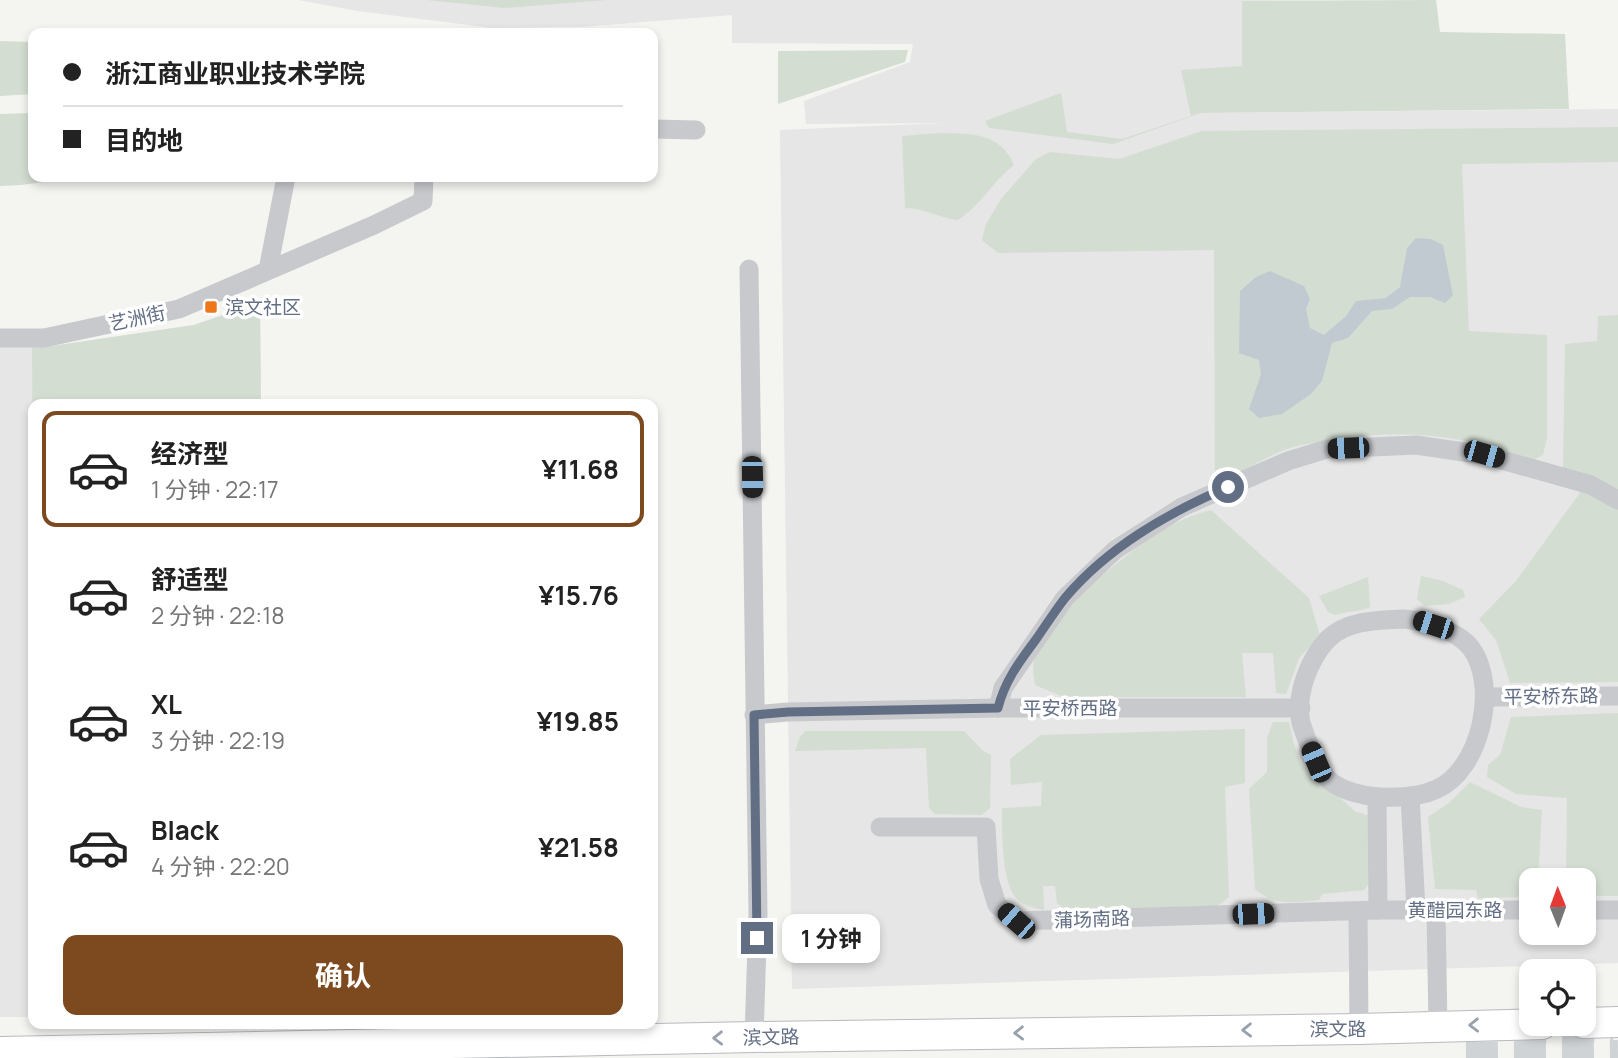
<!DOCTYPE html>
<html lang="zh">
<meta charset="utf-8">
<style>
:root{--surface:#fff;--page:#f6f6f6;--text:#222;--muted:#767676;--line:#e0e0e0;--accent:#7d491e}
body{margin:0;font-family:Manrope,"Noto Sans SC",sans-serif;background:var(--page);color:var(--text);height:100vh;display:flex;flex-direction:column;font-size:26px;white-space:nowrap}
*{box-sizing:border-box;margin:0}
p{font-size:23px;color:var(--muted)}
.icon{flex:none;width:38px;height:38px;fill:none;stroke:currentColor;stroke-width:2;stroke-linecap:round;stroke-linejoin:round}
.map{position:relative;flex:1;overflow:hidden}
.details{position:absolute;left:28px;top:399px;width:630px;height:630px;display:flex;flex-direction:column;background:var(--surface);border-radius:14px;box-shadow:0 4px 10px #0003}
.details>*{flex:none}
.banner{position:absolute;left:28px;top:28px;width:630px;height:154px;border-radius:14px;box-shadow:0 4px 10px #0003;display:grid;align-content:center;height:154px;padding:0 35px;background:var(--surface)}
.needle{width:46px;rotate:359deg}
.buttons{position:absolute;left:1519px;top:868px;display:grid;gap:14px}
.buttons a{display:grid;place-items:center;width:77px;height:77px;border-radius:14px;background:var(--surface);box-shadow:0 4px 10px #0003;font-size:35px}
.end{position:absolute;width:32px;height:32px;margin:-16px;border:9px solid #626e84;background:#fff;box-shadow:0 0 0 4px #fff}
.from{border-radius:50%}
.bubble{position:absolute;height:49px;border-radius:14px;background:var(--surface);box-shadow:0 4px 10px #0003;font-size:23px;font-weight:700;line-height:49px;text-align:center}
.car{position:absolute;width:21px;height:42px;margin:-21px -10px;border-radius:9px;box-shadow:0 0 5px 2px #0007;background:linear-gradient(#222 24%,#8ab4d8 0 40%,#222 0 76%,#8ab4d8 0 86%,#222 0)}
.banner b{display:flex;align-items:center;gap:24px;height:66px;font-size:26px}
.banner b+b{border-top:2px solid var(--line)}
.banner i{width:18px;height:18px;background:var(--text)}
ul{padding:12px 0 0;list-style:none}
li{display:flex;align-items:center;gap:21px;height:116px;margin:0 14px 10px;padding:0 21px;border:4px solid transparent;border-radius:14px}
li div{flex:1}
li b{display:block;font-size:26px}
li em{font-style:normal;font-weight:700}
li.active{border-color:var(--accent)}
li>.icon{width:63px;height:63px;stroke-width:1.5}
.action{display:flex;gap:14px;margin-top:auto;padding:14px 35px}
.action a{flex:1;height:80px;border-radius:14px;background:var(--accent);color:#fff;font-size:28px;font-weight:700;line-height:80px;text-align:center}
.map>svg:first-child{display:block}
</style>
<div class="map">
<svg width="1618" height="1058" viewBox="0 0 1618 1058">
<rect width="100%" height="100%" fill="#f4f5f1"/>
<g fill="#e5e6e5" fill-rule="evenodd">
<path d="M298 0H1324L1242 1 1243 66 1191 116 1201 113 1618 109V963L792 989 780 130 946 123 806 124 804 101 910 62 913 44 732 43V15L580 27 492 28 358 11ZM1531 880H1584V933H1531Z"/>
<polygon points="260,302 261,404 33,404 33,1017 0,1017 0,347 45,347 194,325"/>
</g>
<g fill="#d4ddd2">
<polygon points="427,0 607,0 504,8"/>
<polygon points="1436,0 1440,32 1565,34 1569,109 1201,113 1113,144 989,128 985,121 1061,93 1067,132 1122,139 1191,116 1181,70 1242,66 1242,1"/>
<polygon points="0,41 33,42 33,94 0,96"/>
<polygon points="908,50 905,62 778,104 778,51"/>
<polygon points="33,113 33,177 83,177 21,185 0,186 0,114"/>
<path d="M1618 127V162L1462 164 1469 331 1547 335V438L1543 455 1531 461C1464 432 1389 428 1319 442 1309 444 1297 445 1287 449 1262 458 1239 474 1215 486L1214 250 998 253 982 240 986 224 1001 199 1036 159 1050 152 1119 159 1202 131Z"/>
<path d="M940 133C971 134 1000 132 1014 165 992 182 982 204 958 220 939 218 924 208 905 208L902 136Z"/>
<polygon points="260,302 261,404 33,404 33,494 32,347 45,347 194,325"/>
<polygon points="1618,315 1618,490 1563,468 1565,344 1597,341 1598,316"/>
<polygon points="1582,490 1618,507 1618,682 1510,683 1496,640 1479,619 1516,581"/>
<path d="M1211 510 1309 598 1320 636 1299 658 1286 694 1276 693 1273 653H1242L1246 697H1064L1035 685C1033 673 1032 665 1036 654 1050 615 1130 549 1166 528 1180 520 1195 514 1211 510Z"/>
<polygon points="1421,576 1443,581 1463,590 1465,597 1449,604 1425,606 1417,599"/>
<path d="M1368 577 1370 607C1359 612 1347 611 1335 615L1328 612 1319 596Z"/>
<polygon points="1618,713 1618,896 1584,896 1584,880 1566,880 1567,798 1516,794 1487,777 1488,765 1500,755 1511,717"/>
<path d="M1273 722H1289L1294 744 1301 764 1356 812 1371 816 1369 883 1364 890 1322 894 1319 900C1293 902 1276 907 1255 889L1249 789 1267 772V738Z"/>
<path d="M1245 729V783L1225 787 1229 897 1217 906 1065 910 1057 903 1055 886H1043L1044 910C1035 908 1024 906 1018 900 1001 884 1002 831 1002 808L1041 806 1042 782 1011 785 1010 759 1041 735Z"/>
<polygon points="805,731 964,731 983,751 991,755 990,808 982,815 935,814 929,808 926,748 795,751 800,737"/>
<polygon points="1470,782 1521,807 1542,810 1538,880 1531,880 1531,897 1478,898 1476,890 1435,889 1428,817 1449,803"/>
</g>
<polygon fill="#c2cad1" points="1416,238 1431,239 1443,245 1453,295 1445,303 1430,297 1410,297 1392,309 1372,311 1348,338 1332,343 1322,381 1311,394 1282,414 1259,418 1249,409 1261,374 1259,360 1239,353 1240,291 1256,277 1270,271 1304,286 1310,299 1306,309 1310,328 1324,335 1346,316 1356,301 1386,298 1400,287 1407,248"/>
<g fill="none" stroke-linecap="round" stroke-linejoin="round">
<g stroke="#d0d3d6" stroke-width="32" stroke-dasharray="32 16" stroke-linecap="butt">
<polyline points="1514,1028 1613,1026"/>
<polyline points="1466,1058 1618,1056"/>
</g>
<g stroke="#b7babe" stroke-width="32">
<g id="primary">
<polyline points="1584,1023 1618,1022"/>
<polyline points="0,1052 754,1037 1359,1029 1542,1024"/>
</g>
</g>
<g stroke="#c7c9cd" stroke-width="19">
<polyline points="653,129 696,130"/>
<polyline points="749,269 758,914 754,1037"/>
<polyline points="268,270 286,177"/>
<polyline points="0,338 44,338 179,309 374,225 423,201 424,177"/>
<path d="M1404 619C1424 621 1458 631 1471 648 1499 686 1481 769 1437 789 1420 797 1397 798 1379 797 1364 796 1341 791 1329 780 1322 774 1316 761 1313 753 1308 743 1304 733 1301 723 1295 695 1309 659 1328 639 1347 620 1379 620 1404 619Z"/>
<polyline points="1485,697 1618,696"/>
<polyline points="998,708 1003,688 1065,598 1115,550 1182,507 1288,461 1327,449 1416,445 1484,455 1591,485 1618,500"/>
<polyline points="754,715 788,712 998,708 1301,708"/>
<polyline points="1410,796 1416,910"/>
<polyline points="1377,797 1378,910"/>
<polyline points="880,827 986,827 989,879 997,905 1016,921 1378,910 1531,910"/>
<polyline points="1436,910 1438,1026"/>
<polyline points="1584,910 1618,910"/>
<polyline points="1358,911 1359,1029"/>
</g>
<use href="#primary" stroke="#fff" stroke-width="30"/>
</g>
<defs><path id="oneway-chevron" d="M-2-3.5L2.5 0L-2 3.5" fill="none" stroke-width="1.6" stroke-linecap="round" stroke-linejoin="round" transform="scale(1.75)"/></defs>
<g stroke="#99a1af">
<use href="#oneway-chevron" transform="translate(1474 1025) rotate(179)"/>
<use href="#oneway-chevron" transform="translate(1247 1030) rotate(179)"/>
<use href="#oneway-chevron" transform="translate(1019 1033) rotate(179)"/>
<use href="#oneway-chevron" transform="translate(718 1038) rotate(179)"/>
</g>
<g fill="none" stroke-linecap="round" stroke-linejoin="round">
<path stroke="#626e84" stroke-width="9" d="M757 938 754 715 788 712 998 708C1005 680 1020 661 1037 638 1046 625 1055 611 1065 598 1108 547 1168 513 1228 487"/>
</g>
<rect fill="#ec781a" stroke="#fff" stroke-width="2.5" x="204" y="300" width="14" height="14" rx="3.5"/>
<g text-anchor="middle" stroke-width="7" stroke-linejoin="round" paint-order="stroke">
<g font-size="19" fill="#626e84" stroke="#fff" text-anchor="start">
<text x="225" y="314">滨文社区</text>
</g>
<g font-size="19" fill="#626e84" stroke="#fff">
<text transform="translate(137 318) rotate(-12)" y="7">艺洲街</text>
<text transform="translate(1551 696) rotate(-1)" y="7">平安桥东路</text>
<text x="1070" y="715">平安桥西路</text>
<text x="1455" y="917">黄醋园东路</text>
<text transform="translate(1092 919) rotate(-2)" y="7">蒲场南路</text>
<text x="1338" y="1036">滨文路</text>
<text transform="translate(771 1037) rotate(-1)" y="7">滨文路</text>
</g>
</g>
</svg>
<div class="buttons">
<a><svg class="needle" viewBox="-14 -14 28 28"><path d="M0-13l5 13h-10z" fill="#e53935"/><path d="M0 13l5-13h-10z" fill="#767676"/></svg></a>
<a><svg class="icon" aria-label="locate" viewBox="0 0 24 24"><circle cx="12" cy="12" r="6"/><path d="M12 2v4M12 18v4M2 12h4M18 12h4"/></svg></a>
</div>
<i class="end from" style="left:1228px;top:487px"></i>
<i class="end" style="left:757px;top:938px"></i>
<div class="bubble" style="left:782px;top:914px;width:98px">1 分钟</div>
<i class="car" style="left:1348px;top:448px;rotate:268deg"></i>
<i class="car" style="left:1484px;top:454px;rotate:106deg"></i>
<i class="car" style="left:752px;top:477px;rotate:179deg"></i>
<i class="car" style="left:1433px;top:625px;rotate:288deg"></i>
<i class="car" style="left:1316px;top:762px;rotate:337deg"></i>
<i class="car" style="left:1253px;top:914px;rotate:88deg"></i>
<i class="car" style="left:1016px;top:921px;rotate:311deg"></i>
<div class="banner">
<b><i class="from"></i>浙江商业职业技术学院</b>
<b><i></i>目的地</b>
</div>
<section class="details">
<ul>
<li class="active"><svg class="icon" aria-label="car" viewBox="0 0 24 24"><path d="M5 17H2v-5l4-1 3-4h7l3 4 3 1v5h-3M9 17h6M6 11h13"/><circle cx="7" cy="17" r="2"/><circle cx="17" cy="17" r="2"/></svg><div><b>经济型</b><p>1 分钟 · 22:17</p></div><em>¥11.68</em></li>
<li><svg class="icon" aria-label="car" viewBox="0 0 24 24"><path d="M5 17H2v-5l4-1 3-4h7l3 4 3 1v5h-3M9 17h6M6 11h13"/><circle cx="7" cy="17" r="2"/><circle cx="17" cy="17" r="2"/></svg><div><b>舒适型</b><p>2 分钟 · 22:18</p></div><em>¥15.76</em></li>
<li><svg class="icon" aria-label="car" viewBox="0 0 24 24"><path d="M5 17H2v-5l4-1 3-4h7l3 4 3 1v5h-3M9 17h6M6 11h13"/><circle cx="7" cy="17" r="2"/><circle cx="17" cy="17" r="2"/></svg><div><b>XL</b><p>3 分钟 · 22:19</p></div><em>¥19.85</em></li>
<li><svg class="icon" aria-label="car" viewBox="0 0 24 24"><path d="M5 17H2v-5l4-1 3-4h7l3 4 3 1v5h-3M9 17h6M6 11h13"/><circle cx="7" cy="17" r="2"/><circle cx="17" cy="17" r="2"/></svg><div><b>Black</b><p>4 分钟 · 22:20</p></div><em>¥21.58</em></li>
</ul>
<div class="action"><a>确认</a></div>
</section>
</div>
